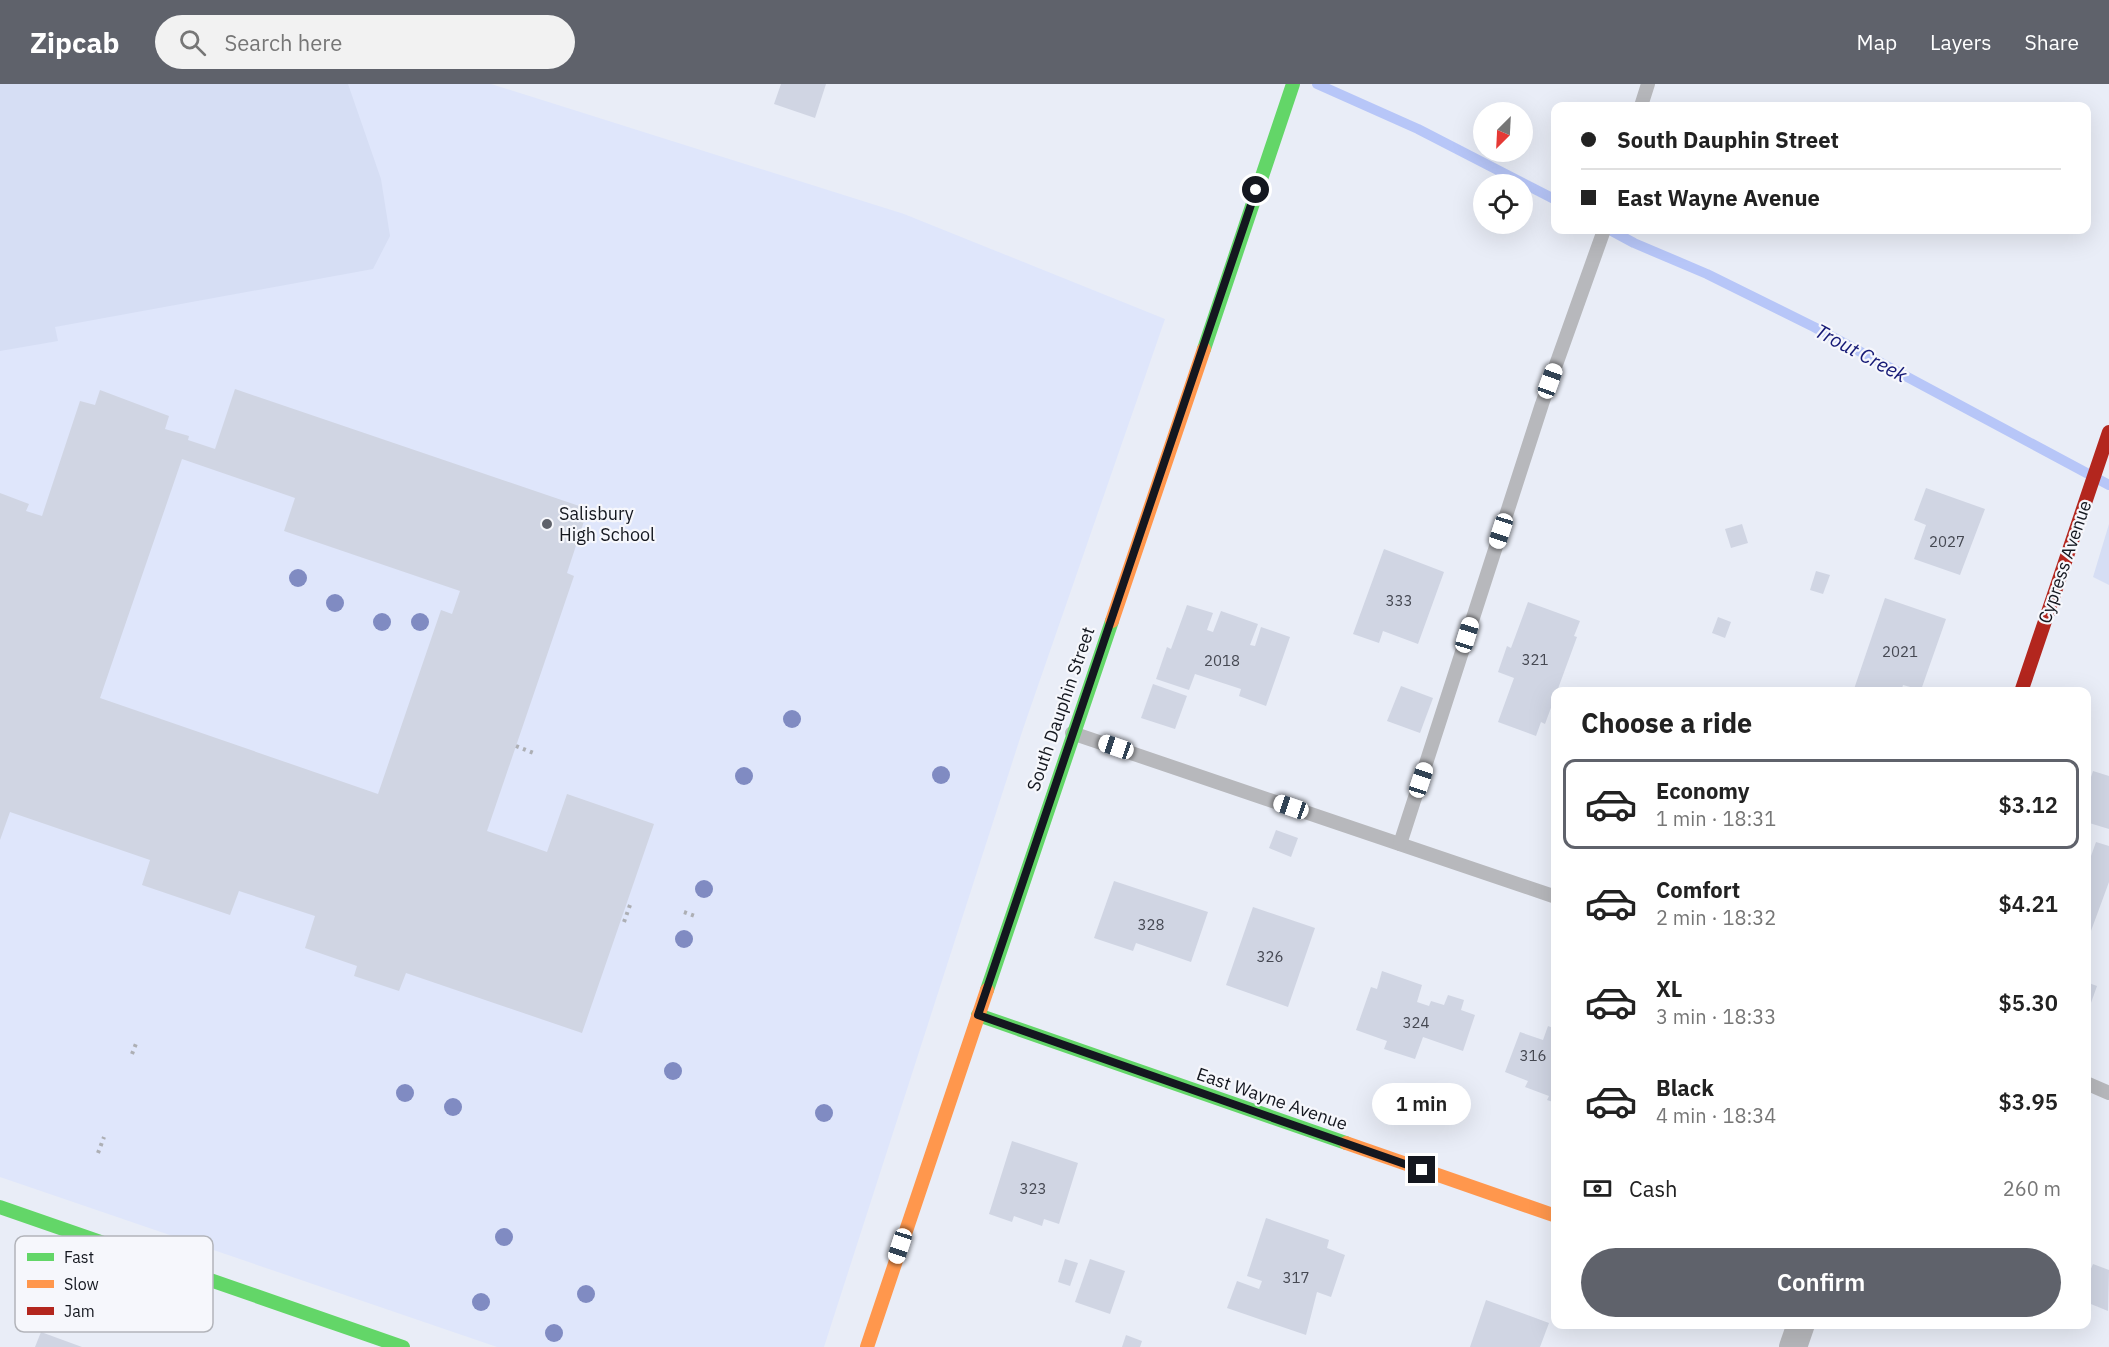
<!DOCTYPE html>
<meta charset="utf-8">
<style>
:root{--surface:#fff;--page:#f2f2f2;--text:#222;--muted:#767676;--line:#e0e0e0;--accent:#5f626b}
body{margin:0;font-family:"IBM Plex Sans",sans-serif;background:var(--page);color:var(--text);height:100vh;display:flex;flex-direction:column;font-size:22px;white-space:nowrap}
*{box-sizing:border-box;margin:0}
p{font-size:20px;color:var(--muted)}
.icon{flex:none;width:33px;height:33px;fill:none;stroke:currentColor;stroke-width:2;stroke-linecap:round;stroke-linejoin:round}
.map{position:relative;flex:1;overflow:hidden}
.sheet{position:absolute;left:1551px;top:603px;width:540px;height:642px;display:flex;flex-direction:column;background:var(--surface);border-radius:12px;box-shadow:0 6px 24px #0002}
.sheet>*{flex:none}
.hud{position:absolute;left:1551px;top:18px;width:540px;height:132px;border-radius:12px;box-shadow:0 6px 24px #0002;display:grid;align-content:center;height:132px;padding:0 30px;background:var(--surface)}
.needle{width:39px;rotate:204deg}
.tools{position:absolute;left:1473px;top:18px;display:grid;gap:12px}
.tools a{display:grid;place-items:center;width:60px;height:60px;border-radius:50%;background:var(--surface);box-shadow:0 6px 24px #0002;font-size:30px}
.end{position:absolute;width:27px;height:27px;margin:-14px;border:8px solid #14171f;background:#fff;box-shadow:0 0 0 3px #fff}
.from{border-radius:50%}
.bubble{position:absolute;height:42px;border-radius:21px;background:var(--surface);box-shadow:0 6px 24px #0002;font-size:20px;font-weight:600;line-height:42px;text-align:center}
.car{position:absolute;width:18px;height:36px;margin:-18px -9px;border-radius:8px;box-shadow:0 0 4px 2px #0007;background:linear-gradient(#fff 24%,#345 0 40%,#fff 0 76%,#345 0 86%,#fff 0)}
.hud b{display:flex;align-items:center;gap:21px;height:57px;font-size:22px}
.hud b+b{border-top:2px solid var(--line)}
.hud i{width:15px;height:15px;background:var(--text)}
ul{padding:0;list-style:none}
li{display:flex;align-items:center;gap:18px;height:90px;margin:0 12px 9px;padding:0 18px;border:3px solid transparent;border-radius:12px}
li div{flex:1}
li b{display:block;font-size:22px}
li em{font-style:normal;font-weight:600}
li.selected{border-color:var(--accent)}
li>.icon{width:54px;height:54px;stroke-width:1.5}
h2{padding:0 30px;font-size:27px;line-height:72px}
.pay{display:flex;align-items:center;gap:15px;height:66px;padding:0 30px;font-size:22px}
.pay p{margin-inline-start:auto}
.primary-button{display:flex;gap:12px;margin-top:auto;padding:12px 30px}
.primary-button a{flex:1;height:69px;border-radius:36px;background:var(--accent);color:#fff;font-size:24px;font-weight:600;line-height:69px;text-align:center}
header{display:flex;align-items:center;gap:36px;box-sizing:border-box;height:84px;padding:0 30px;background:var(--accent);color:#fff}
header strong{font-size:28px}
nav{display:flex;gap:33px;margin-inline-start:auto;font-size:21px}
.search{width:420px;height:54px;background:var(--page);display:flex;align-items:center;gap:15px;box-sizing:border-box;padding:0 21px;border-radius:33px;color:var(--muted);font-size:22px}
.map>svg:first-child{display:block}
</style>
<header>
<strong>Zipcab</strong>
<div class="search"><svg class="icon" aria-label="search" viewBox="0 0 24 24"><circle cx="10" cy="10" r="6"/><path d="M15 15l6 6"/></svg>Search here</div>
<nav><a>Map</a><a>Layers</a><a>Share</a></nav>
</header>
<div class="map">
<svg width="2109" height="1263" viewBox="0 0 2109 1263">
<rect width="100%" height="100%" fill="#e9edf7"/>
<polygon fill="#dfe6fb" points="0,0 491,0 904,130 1165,235 1023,645 824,1263 497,1263 0,1093"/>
<g fill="#d6def4">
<polygon points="0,0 348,0 381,95 390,152 373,185 55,243 58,257 0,267"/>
<polygon points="2109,440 2109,501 2093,493"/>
</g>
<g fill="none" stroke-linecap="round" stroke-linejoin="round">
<g stroke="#b7c6f8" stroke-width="10">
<polyline points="1317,0 1418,45 1556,116"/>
<polyline points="1610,146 1634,159 1707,190 1814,243 2109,401"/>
</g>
</g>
<g fill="#d0d5e3" fill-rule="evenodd">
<polygon points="781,0 826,0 815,34 774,20"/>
<path d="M235 305 588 425 567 489 574 492 487 747 547 768 567 710 654 740 582 949 406 889 399 907 354 892 357 882 305 864 315 832 239 807 230 831 142 801 150 776 10 728 0 756V409L29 420 26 427 42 432 80 317 95 321 100 306 169 332 165 345 189 352 188 356 215 365ZM182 375 295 414 284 447 460 507 452 530 441 526 378 710 100 614Z"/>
<polygon points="1926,404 1985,425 1960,491 1914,475 1926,441 1914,436"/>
<polygon points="1742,440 1748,459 1731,464 1725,445"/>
<polygon points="1384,465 1444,488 1418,560 1383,547 1379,559 1353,550"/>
<polygon points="1816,487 1830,491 1823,510 1810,506"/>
<polygon points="1885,514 1946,535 1921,606 1903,601 1901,608 1853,608"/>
<polygon points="1528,518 1580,537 1574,552 1577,553 1545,640 1541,638 1536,652 1498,638 1514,594 1498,588 1507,562 1511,564"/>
<polygon points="1187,521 1213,529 1207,546 1213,548 1221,527 1258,540 1250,561 1255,562 1261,543 1290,553 1266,622 1239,612 1241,605 1195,590 1189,606 1156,595 1167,563 1171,565"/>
<polygon points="1718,533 1731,538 1725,554 1712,549"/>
<polygon points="1153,600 1187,612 1175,645 1141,634"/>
<polygon points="1401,602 1433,614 1420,649 1387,637"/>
<polygon points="2093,687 2109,692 2109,745 2086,738 2086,691 2091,693"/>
<polygon points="1276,746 1298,754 1291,773 1269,764"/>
<polygon points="2096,758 2109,762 2109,798 2088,855 2086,770 2091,772"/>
<polygon points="1114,797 1208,828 1191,878 1136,859 1133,867 1094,854"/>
<polygon points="1253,823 1315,844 1288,923 1226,901"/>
<polygon points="1382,887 1422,901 1417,918 1429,922 1431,917 1444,921 1448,911 1464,916 1461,926 1475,931 1463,967 1423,953 1415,975 1384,965 1387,957 1356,946 1371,903 1377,905"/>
<polygon points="2086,898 2097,902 2087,930 2086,930"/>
<polygon points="1548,942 1556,945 1556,1019 1547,1016 1549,1012 1525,1003 1528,997 1505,988 1520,948 1543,956"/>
<polygon points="1012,1057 1078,1079 1059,1140 1044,1135 1042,1142 1014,1132 1012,1138 989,1130"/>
<polygon points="1266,1134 1329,1156 1327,1164 1345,1171 1331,1213 1317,1208 1306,1251 1227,1224 1237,1197 1259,1205 1262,1197 1247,1192"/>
<polygon points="1065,1175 1078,1179 1070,1202 1058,1198"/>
<polygon points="1090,1175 1125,1187 1110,1230 1075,1218"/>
<polygon points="2093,1180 2109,1186 2108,1227 2086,1218 2086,1196"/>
<polygon points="1486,1216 1549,1239 1540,1263 1470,1263"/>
<polygon points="41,1248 82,1263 35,1263"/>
<polygon points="1126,1251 1142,1257 1140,1263 1122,1263"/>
</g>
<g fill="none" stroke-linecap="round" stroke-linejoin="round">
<g stroke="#adafb4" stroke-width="4" stroke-dasharray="3 4.5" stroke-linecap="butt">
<polyline points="516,662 536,670"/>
<polyline points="684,828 695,832"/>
<polyline points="624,838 630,821"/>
<polyline points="132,970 137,957"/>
<polyline points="98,1069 104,1053"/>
</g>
<g stroke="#b7b8bc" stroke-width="14">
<polyline points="1641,22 1648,0"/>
<polyline points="1072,649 1556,813"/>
<polyline points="1400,760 1542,320 1604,146"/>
<polyline points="2086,999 2109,1009"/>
</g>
<polyline stroke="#b7b8bc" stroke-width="28" points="1793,1263 1801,1240"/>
<g stroke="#63d668" stroke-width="14">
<polyline points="1204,265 1293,0"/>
<polyline points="987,906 1112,537"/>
<polyline points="978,931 1346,1059"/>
<polyline points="0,1123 403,1263"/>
</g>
<g stroke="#ff974d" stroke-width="14">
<polyline points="1112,537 1204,265"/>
<polyline points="1346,1059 1556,1132"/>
<polyline points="867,1263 987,906"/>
</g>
<polyline stroke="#b3261e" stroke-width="14" points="2021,608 2109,348"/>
</g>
<g fill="#808bc2">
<circle cx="298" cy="494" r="9"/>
<circle cx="335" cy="519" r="9"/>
<circle cx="382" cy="538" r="9"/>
<circle cx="420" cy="538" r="9"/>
<circle cx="792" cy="635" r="9"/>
<circle cx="941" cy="691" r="9"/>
<circle cx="744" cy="692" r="9"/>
<circle cx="704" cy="805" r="9"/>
<circle cx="684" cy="855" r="9"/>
<circle cx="673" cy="987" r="9"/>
<circle cx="405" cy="1009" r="9"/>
<circle cx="453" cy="1023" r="9"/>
<circle cx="824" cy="1029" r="9"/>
<circle cx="504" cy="1153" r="9"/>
<circle cx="586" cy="1210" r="9"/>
<circle cx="481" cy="1218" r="9"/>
<circle cx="554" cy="1249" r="9"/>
</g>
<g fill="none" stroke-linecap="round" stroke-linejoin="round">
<polyline stroke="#14171f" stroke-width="8" points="1256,106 978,931 1422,1086"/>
</g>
<circle fill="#5f626b" stroke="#f6f7fc" stroke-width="2" cx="547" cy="440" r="6"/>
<g text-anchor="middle" stroke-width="4.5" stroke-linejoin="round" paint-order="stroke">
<g font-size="15" fill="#454852">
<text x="1947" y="463">2027</text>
<text x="1399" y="522">333</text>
<text x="1900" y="573">2021</text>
<text x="1535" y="581">321</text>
<text x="1222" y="582">2018</text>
<text x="1151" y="846">328</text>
<text x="1270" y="878">326</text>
<text x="1416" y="944">324</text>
<text x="1533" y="977">316</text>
<text x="1033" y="1110">323</text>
<text x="1296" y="1199">317</text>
</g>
<g font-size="18" fill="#14171f" stroke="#f6f7fc" text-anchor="start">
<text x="559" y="436">Salisbury<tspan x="559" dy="21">High School</tspan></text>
</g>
<g font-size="18" fill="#14171f" stroke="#f6f7fc">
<text transform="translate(2065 478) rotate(-71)" y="6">Cypress Avenue</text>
<text transform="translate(1061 625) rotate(-71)" y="6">South Dauphin Street</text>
<text transform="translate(1272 1015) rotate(19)" y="6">East Wayne Avenue</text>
</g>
<g font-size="20" font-style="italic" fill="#161a76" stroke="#f6f7fc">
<text transform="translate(1861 269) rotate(28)" y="7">Trout Creek</text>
</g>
</g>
<rect x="15" y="1152" width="198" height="96" rx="9" fill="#f6f7fc" stroke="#b2b4ba" stroke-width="1.5"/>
<rect x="27" y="1169" width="27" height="8" fill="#63d668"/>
<rect x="27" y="1196" width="27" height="8" fill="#ff974d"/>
<rect x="27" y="1223" width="27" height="8" fill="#b3261e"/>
<g font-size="16" fill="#14171f">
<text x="64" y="1179">Fast</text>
<text x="64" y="1206">Slow</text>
<text x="64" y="1233">Jam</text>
</g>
</svg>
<div class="tools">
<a><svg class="needle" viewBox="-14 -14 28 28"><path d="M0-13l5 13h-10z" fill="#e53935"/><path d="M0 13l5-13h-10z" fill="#767676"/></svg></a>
<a><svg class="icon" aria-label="locate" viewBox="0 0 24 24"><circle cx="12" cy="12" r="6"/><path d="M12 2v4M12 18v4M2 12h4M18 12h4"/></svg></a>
</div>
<i class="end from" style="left:1256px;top:106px"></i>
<i class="end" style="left:1422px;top:1086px"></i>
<div class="bubble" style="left:1372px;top:999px;width:99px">1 min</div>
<i class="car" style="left:1550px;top:297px;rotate:20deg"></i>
<i class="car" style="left:1501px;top:447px;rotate:198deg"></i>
<i class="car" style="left:1467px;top:551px;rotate:17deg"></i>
<i class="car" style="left:1116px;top:663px;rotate:289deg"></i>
<i class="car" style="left:1421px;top:696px;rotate:18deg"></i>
<i class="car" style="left:1291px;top:723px;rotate:289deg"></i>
<i class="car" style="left:900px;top:1162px;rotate:198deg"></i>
<div class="hud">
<b><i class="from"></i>South Dauphin Street</b>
<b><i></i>East Wayne Avenue</b>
</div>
<section class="sheet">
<h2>Choose a ride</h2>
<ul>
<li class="selected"><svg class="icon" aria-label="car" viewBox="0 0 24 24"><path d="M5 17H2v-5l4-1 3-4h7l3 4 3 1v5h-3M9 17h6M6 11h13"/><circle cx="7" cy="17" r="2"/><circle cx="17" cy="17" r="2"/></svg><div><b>Economy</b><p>1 min · 18:31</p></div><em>$3.12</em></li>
<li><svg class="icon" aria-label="car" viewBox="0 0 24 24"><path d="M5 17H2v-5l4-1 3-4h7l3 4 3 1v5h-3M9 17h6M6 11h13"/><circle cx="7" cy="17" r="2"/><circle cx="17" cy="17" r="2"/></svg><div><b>Comfort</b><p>2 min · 18:32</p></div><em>$4.21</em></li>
<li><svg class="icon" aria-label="car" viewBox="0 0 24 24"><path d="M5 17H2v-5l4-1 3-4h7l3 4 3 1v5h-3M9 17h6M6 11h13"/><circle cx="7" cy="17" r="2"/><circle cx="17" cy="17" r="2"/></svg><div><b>XL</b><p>3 min · 18:33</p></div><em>$5.30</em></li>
<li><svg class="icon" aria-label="car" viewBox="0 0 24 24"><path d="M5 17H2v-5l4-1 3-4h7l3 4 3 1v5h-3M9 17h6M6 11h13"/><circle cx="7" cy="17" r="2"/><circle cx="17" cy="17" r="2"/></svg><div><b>Black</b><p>4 min · 18:34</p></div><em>$3.95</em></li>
</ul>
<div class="pay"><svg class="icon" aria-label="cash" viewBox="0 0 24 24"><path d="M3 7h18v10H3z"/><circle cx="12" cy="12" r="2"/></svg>Cash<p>260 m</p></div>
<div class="primary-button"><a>Confirm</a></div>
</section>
</div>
